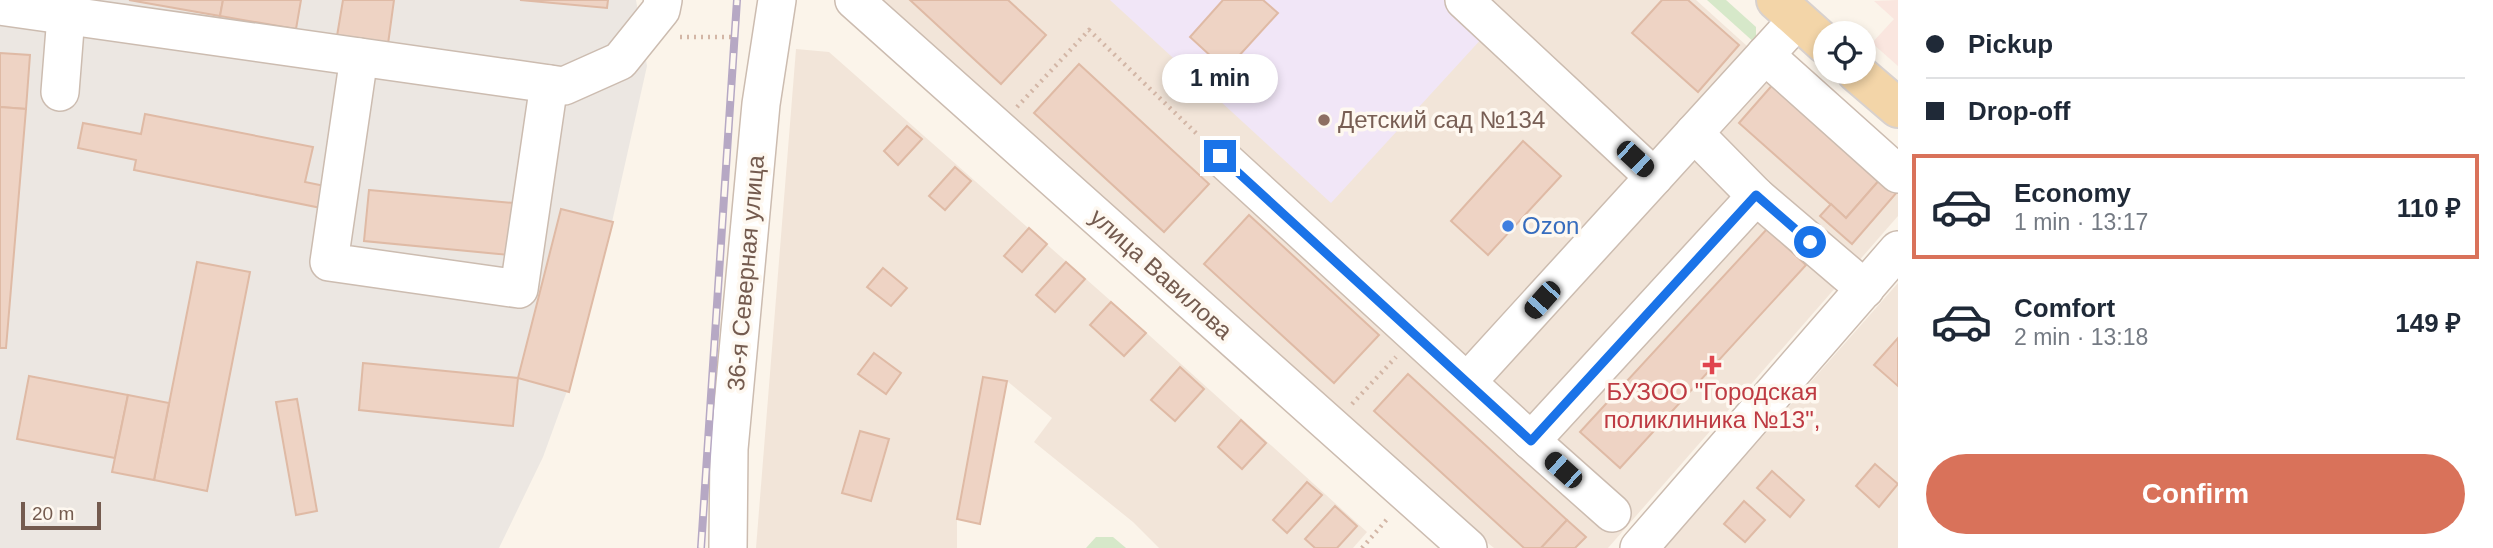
<!DOCTYPE html>
<meta charset="utf-8">
<style>
:root{--surface:#fff;--page:#f6f6f7;--text:#1f2937;--muted:#747a83;--line:#e0e1e3;--accent:#d9725a}
body{margin:0;font-family:Arial,sans-serif;background:var(--page);color:var(--text);height:100vh;display:flex;flex-direction:column;font-size:26px;white-space:nowrap}
*{box-sizing:border-box;margin:0}
p{font-size:23px;color:var(--muted)}
.icon{flex:none;width:38px;height:38px;fill:none;stroke:currentColor;stroke-width:2;stroke-linecap:round;stroke-linejoin:round}
.map{position:relative;flex:1;overflow:hidden}
.side{display:flex;flex-direction:column;background:var(--surface);width:595px}
.side>*{flex:none}
.guide{display:grid;align-content:center;height:154px;padding:0 28px;background:var(--surface)}
.controls{position:absolute;left:1813px;top:21px;display:grid;gap:14px}
.controls a{display:grid;place-items:center;width:63px;height:63px;border-radius:50%;background:var(--surface);box-shadow:0 4px 10px #0003;font-size:35px}
.scale{position:absolute;left:21px;bottom:18px;width:80px;box-sizing:border-box;padding-left:7px;border:4px solid #745b4f;border-top:0;font-size:19px;line-height:24px;white-space:nowrap;color:#745b4f;-webkit-text-stroke:5px #fef8f0;paint-order:stroke}
.end{position:absolute;width:32px;height:32px;margin:-16px;border:9px solid #1a73e8;background:#fff;box-shadow:0 0 0 4px #fff}
.from{border-radius:50%}
.bubble{position:absolute;height:49px;border-radius:24px;background:var(--surface);box-shadow:0 4px 10px #0003;font-size:23px;font-weight:700;line-height:49px;text-align:center}
.car{position:absolute;width:21px;height:42px;margin:-21px -10px;border-radius:9px;box-shadow:0 0 5px 2px #0007;background:linear-gradient(#222 24%,#8ab4d8 0 40%,#222 0 76%,#8ab4d8 0 86%,#222 0)}
.guide b{display:flex;align-items:center;gap:24px;height:66px;font-size:26px}
.guide b+b{border-top:2px solid var(--line)}
.guide i{width:18px;height:18px;background:var(--text)}
ul{padding:0;list-style:none}
li{display:flex;align-items:center;gap:21px;height:105px;margin:0 14px 10px;padding:0 14px;border:4px solid transparent;border-radius:0px}
li div{flex:1}
li b{display:block;font-size:26px}
li em{font-style:normal;font-weight:700}
li.current{border-color:var(--accent)}
li>.icon{width:63px;height:63px;stroke-width:1.5}
.primary-button{display:flex;gap:14px;margin-top:auto;padding:14px 28px}
.primary-button a{flex:1;height:80px;border-radius:42px;background:var(--accent);color:#fff;font-size:28px;font-weight:700;line-height:80px;text-align:center}
main{display:flex;flex:1;min-height:0}
.map>svg:first-child{display:block}
</style>
<main>
<div class="map">
<svg width="1898" height="548" viewBox="0 0 1898 548">
<rect width="100%" height="100%" fill="#fbf4ea"/>
<g fill="#f2e5d9">
<polygon points="879,0 1696,0 1898,182 1898,216 1608,548 1494,548 1362,441"/>
<polygon points="796,49 829,52 1129,317 1367,532 1353,548 1159,548 1133,522 1034,442 1052,418 1007,381 984,377 957,519 957,548 756,548"/>
<polygon points="1898,283 1898,548 1664,548"/>
</g>
<polygon fill="#fae6df" points="1898,0 1898,66 1872,43 1894,19 1874,1"/>
<polygon fill="#ece7e2" points="0,0 636,0 647,66 612,222 567,391 543,457 499,548 0,548"/>
<polygon fill="#f1e6f7" points="1110,0 1444,0 1484,36 1331,203"/>
<g fill="#d6e8c9">
<polygon points="1707,0 1726,0 1756,27 1756,44"/>
<polygon points="1096,537 1113,537 1126,548 1086,548"/>
</g>
<g fill="#eed3c4" stroke="#dfbaa5" stroke-width="2">
<polygon points="129,0 223,0 220,16"/>
<polygon points="223,0 301,0 296,29 220,16"/>
<polygon points="343,0 394,0 388,44 337,36"/>
<polygon points="520,0 608,0 607,8"/>
<polygon points="910,0 1008,0 1046,35 1001,84"/>
<polygon points="1223,0 1263,0 1278,13 1226,70 1190,37"/>
<polygon points="1662,0 1688,0 1739,45 1698,92 1632,33"/>
<polygon points="0,53 30,55 26,109 0,107"/>
<polygon points="1079,64 1209,184 1164,232 1034,113"/>
<polygon points="1775,82 1882,177 1846,218 1739,123"/>
<polygon points="0,107 26,109 6,348 0,348"/>
<polygon points="145,114 313,147 305,182 325,186 321,208 134,170 136,160 78,148 83,123 141,134"/>
<polygon points="907,126 922,139 898,165 884,151"/>
<polygon points="1523,141 1561,176 1488,255 1451,221"/>
<polygon points="955,167 971,181 945,210 929,196"/>
<polygon points="1882,177 1898,191 1852,244 1820,216 1831,204 1846,218"/>
<polygon points="369,190 514,203 509,255 364,241"/>
<polygon points="561,209 613,222 569,392 518,378"/>
<polygon points="1249,215 1379,335 1334,383 1204,264"/>
<polygon points="1029,228 1047,244 1022,272 1004,256"/>
<polygon points="1767,229 1806,265 1620,468 1580,432"/>
<polygon points="197,262 250,272 207,491 154,480"/>
<polygon points="1066,262 1085,279 1055,312 1036,295"/>
<polygon points="883,268 907,288 891,306 867,287"/>
<polygon points="1111,302 1146,333 1124,356 1090,325"/>
<polygon points="1898,338 1898,386 1874,365"/>
<polygon points="874,353 901,373 886,394 858,374"/>
<polygon points="363,363 518,378 513,426 359,410"/>
<polygon points="1180,367 1204,389 1175,421 1151,400"/>
<polygon points="1408,374 1567,520 1541,548 1524,548 1374,411"/>
<polygon points="29,376 128,395 115,458 17,439"/>
<polygon points="983,377 1007,381 980,524 957,519"/>
<polygon points="128,395 169,403 154,480 112,472"/>
<polygon points="297,399 317,511 296,515 276,402"/>
<polygon points="1241,420 1266,443 1242,469 1218,447"/>
<polygon points="860,431 889,439 871,501 842,493"/>
<polygon points="1875,464 1898,484 1879,507 1856,486"/>
<polygon points="1772,471 1804,500 1790,517 1757,488"/>
<polygon points="1307,482 1322,495 1287,533 1273,520"/>
<polygon points="1744,501 1765,520 1745,542 1724,524"/>
<polygon points="1335,506 1357,526 1337,548 1315,548 1305,539"/>
<polygon points="1567,520 1586,537 1575,548 1541,548"/>
</g>
<g fill="none" stroke-linecap="round" stroke-linejoin="round">
<g stroke="#ccbcb0" stroke-width="40">
<g id="minor">
<polyline points="854,0 1468,548"/>
<polyline points="1464,0 1654,177 1797,20"/>
<polyline points="0,6 564,86 620,61 661,10 663,0"/>
<polyline points="1765,55 1898,174"/>
<polyline points="359,57 329,262 519,289 549,84"/>
<polyline points="60,92 66,16"/>
<polyline points="1694,133 1756,196 1865,289"/>
<polyline points="1220,156 1531,441 1756,196"/>
<polyline points="1467,382 1654,177"/>
<polyline points="1531,441 1612,513"/>
<polyline points="728,548 729,449 761,104 777,0"/>
<polyline points="1639,548 1898,250"/>
</g>
</g>
<g stroke="#d8d1ce" stroke-width="42">
<g id="major">
<polyline points="1776,0 1825,44"/>
<polyline points="1856,72 1898,108"/>
</g>
</g>
<g stroke="#d3b6a6" stroke-width="4.5" stroke-dasharray="2 5" stroke-linecap="butt">
<polyline points="680,37 741,37"/>
<polyline points="1017,107 1089,30 1199,136"/>
<polyline points="1352,404 1396,357"/>
<polyline points="1362,548 1389,517"/>
</g>
<use href="#minor" stroke="#fff" stroke-width="37"/>
<use href="#major" stroke="#f3d5a8" stroke-width="38"/>
<g stroke="#b6a8c4" stroke-width="8">
<polyline id="rail" points="701,548 737,0"/>
</g>
<use href="#rail" stroke="#fef8f0" stroke-width="5" stroke-dasharray="16" stroke-linecap="butt"/>
</g>
<g fill="none" stroke-linecap="round" stroke-linejoin="round">
<polyline stroke="#1a73e8" stroke-width="9" points="1220,156 1531,441 1756,195 1810,242"/>
</g>
<circle fill="#8d6e63" stroke="#fef8f0" stroke-width="2.5" cx="1324" cy="120" r="7"/>
<circle fill="#3f7fe0" stroke="#fef8f0" stroke-width="2.5" cx="1508" cy="226" r="7"/>
<path fill="#e0444e" stroke="#fef8f0" stroke-width="2.5" d="M1708.5 354.5h7v7h7v7h-7v7h-7v-7h-7v-7h7z"/>
<g text-anchor="middle" stroke-width="7" stroke-linejoin="round" paint-order="stroke">
<g font-size="24" fill="#785e54" stroke="#fef8f0" text-anchor="start">
<text x="1338" y="128">Детский сад №134</text>
</g>
<g font-size="24" fill="#366cbe" stroke="#fef8f0" text-anchor="start">
<text x="1522" y="234">Ozon</text>
</g>
<g font-size="24" fill="#745b4f" stroke="#fef8f0">
<text transform="translate(746 273) rotate(-85)" y="8">36-я Северная улица</text>
<text transform="translate(1161 274) rotate(42)" y="8">улица Вавилова</text>
</g>
<g font-size="24" fill="#be3a42" stroke="#fef8f0">
<text x="1712" y="400">БУЗОО "Городская<tspan x="1712" dy="28">поликлиника №13",</tspan></text>
</g>
</g>
</svg>
<div class="controls">
<a><svg class="icon" aria-label="locate" viewBox="0 0 24 24"><circle cx="12" cy="12" r="6"/><path d="M12 2v4M12 18v4M2 12h4M18 12h4"/></svg></a>
</div>
<div class="scale">20 m</div>
<i class="end from" style="left:1810px;top:242px"></i>
<i class="end" style="left:1220px;top:156px"></i>
<div class="bubble" style="left:1162px;top:54px;width:116px">1 min</div>
<i class="car" style="left:1635px;top:159px;rotate:133deg"></i>
<i class="car" style="left:1542px;top:300px;rotate:222deg"></i>
<i class="car" style="left:1563px;top:470px;rotate:312deg"></i>
</div>
<section class="side">
<div class="guide">
<b><i class="from"></i>Pickup</b>
<b><i></i>Drop-off</b>
</div>
<ul>
<li class="current"><svg class="icon" aria-label="car" viewBox="0 0 24 24"><path d="M5 17H2v-5l4-1 3-4h7l3 4 3 1v5h-3M9 17h6M6 11h13"/><circle cx="7" cy="17" r="2"/><circle cx="17" cy="17" r="2"/></svg><div><b>Economy</b><p>1 min · 13:17</p></div><em>110 ₽</em></li>
<li><svg class="icon" aria-label="car" viewBox="0 0 24 24"><path d="M5 17H2v-5l4-1 3-4h7l3 4 3 1v5h-3M9 17h6M6 11h13"/><circle cx="7" cy="17" r="2"/><circle cx="17" cy="17" r="2"/></svg><div><b>Comfort</b><p>2 min · 13:18</p></div><em>149 ₽</em></li>
</ul>
<div class="primary-button"><a>Confirm</a></div>
</section>
</main>
